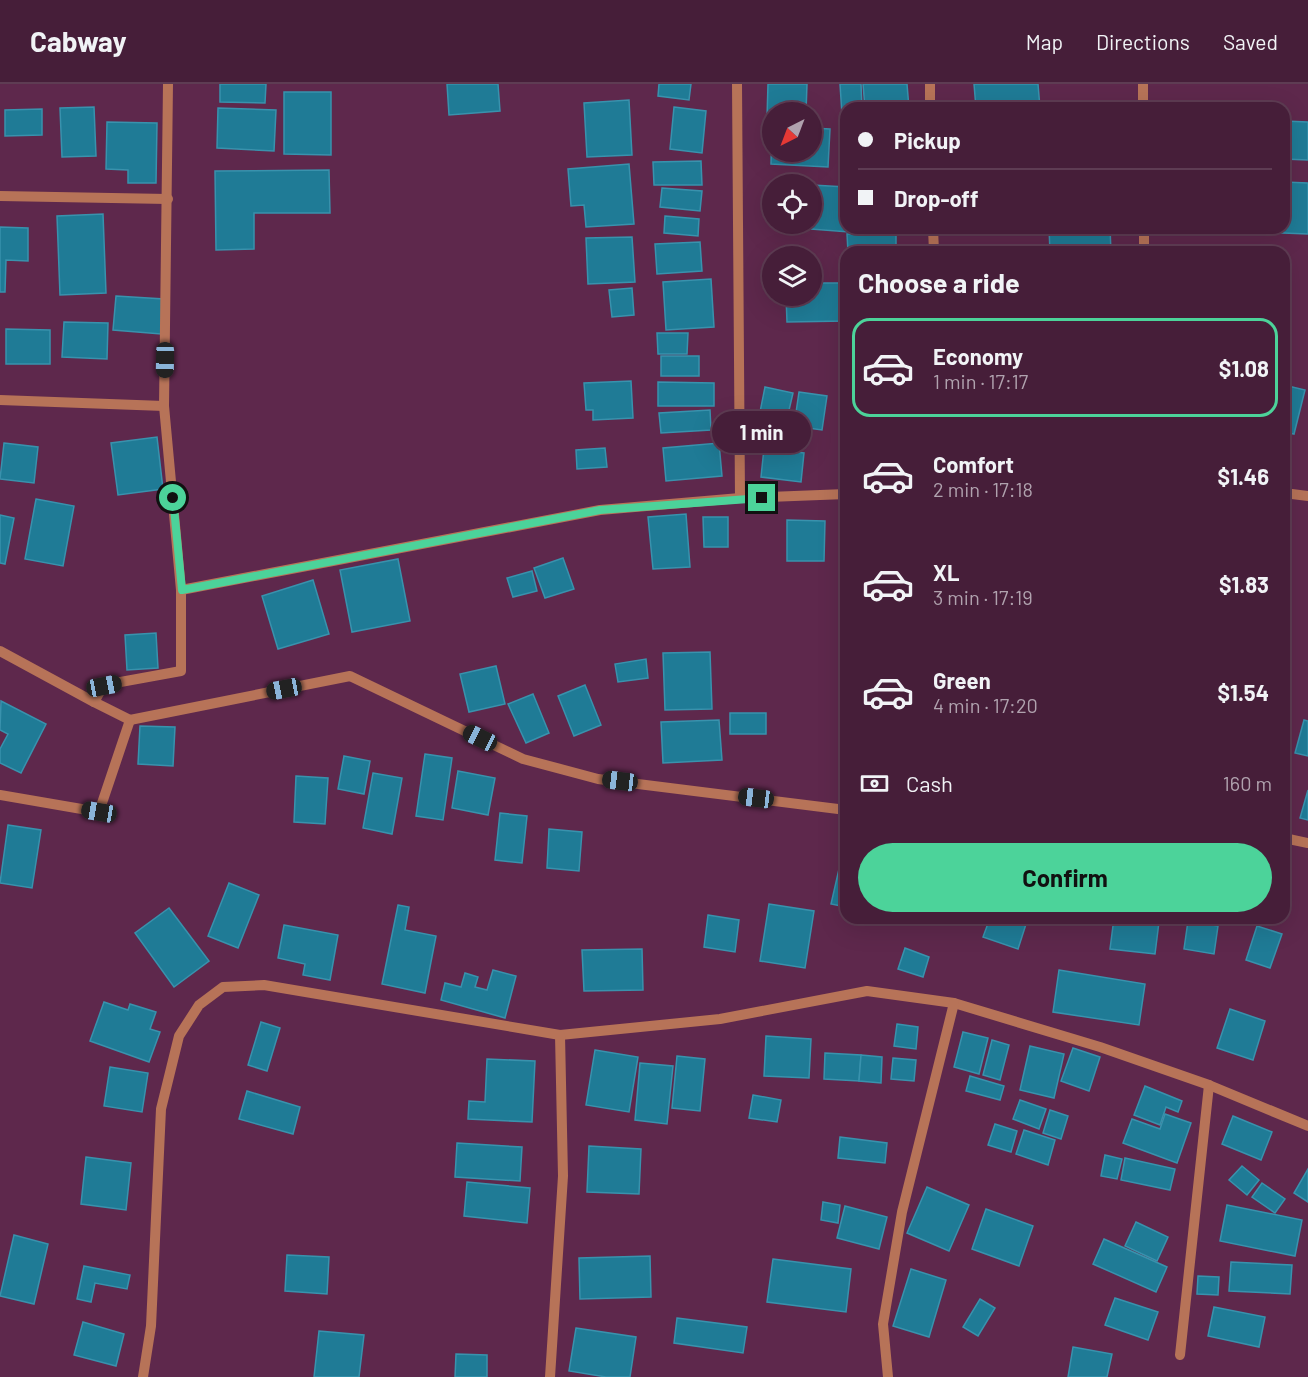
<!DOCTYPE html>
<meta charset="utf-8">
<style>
:root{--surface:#461e39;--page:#4d2741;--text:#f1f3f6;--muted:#b0a2ae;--line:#5e3c53;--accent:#4cd39a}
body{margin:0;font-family:Barlow,sans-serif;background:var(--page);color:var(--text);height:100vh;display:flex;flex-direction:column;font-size:22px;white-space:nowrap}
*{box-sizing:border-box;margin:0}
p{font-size:20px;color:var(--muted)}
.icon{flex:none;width:33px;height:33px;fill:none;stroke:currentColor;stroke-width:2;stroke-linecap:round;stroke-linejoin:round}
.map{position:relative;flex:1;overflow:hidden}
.side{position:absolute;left:840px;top:162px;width:450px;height:678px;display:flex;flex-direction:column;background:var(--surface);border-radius:18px;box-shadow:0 6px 24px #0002,0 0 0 2px var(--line)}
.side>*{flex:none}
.top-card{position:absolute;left:840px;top:18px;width:450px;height:132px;border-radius:18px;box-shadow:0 6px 24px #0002,0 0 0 2px var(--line);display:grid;align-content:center;height:132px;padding:0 18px;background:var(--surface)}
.needle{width:39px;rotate:222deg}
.tools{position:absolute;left:762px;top:18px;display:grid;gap:12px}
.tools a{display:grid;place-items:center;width:60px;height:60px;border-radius:50%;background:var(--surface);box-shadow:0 6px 24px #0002,0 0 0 2px var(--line);font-size:30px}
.end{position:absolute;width:27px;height:27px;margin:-14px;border:8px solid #4cd39a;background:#111;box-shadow:0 0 0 3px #111}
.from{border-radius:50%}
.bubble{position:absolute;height:42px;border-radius:21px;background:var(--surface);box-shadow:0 6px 24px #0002,0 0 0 2px var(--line);font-size:20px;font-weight:700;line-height:42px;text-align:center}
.car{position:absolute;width:18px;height:36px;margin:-18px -9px;border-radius:8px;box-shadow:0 0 4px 2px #0007;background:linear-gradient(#222 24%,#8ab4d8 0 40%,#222 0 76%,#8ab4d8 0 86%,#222 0)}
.top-card b{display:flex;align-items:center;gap:21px;height:57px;font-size:22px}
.top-card b+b{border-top:2px solid var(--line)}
.top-card i{width:15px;height:15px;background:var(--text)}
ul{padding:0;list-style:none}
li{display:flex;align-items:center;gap:18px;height:99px;margin:0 12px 9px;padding:0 6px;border:3px solid transparent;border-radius:18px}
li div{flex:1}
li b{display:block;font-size:22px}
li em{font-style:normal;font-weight:700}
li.on{border-color:var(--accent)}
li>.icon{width:54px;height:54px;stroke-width:1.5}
h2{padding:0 18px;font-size:27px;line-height:72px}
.pay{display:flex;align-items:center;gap:15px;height:66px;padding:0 18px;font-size:22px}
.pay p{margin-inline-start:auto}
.action{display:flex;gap:12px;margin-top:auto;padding:12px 18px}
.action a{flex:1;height:69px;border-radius:36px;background:var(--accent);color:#111;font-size:24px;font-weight:700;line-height:69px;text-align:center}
header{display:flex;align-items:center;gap:36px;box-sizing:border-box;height:84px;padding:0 30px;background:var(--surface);border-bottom:2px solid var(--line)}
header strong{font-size:28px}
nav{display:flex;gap:33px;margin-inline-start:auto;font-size:21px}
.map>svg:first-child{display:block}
</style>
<header>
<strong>Cabway</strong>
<nav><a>Map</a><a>Directions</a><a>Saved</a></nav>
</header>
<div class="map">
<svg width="1308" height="1293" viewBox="0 0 1308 1293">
<rect width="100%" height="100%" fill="#5e284c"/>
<g fill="#1f7b96" stroke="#3992ad" stroke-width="1.5">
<polygon points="220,0 266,0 265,19 220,18"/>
<polygon points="447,0 498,0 500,27 449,31"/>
<polygon points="659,0 691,0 689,16 658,12"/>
<polygon points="768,0 807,0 806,28 772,28 772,34 767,34"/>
<polygon points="840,0 861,0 862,24 846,24 846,30 842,31"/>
<polygon points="863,0 907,0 909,24 865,24"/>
<polygon points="974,0 1038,0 1040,24 976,24"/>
<polygon points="284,8 331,8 331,71 284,70"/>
<polygon points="629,16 632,71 587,73 584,19"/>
<polygon points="94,23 96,72 62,73 60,24"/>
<polygon points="674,23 706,27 702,69 670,65"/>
<polygon points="218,24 276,26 274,67 217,64"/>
<polygon points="42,25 42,51 5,52 5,26"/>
<polygon points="1284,37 1308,38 1308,76 1284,75"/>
<polygon points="107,38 157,39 156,99 128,99 128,86 106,85"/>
<polygon points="772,42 772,68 812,68 812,44 830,45 828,83 771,80"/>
<polygon points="701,77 702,101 654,101 653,78"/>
<polygon points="629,80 634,140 586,143 584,121 571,122 568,85"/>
<polygon points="329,86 330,129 254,129 254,165 216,166 215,87"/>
<polygon points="1284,98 1308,99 1308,150 1260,148 1261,144 1284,144"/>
<polygon points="812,101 846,103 846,144 849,144 849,148 785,143 785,140 812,140"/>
<polygon points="662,104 702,107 700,127 660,123"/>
<polygon points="103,130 106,209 60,211 57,132"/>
<polygon points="665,132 699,135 698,152 664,149"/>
<polygon points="0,143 28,144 28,177 6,176 5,208 0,208"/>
<polygon points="1049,144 1110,144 1111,168 1050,168"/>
<polygon points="896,149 896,168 848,168 847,150"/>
<polygon points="632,153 635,198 588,200 586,154"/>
<polygon points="700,158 702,187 657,190 655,160"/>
<polygon points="711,195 714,243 666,246 663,198"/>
<polygon points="812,199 846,199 846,237 787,238 786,212 812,212"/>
<polygon points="632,204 634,231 612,233 609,206"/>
<polygon points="116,212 164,215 161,250 113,246"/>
<polygon points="64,238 108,239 107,275 62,273"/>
<polygon points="6,245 50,246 50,280 6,280"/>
<polygon points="657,249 688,249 687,270 658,270"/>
<rect x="661" y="272" width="38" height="20"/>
<polygon points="631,297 633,334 593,336 593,326 586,326 584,299"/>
<polygon points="658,298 714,299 714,322 658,322"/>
<polygon points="1284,301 1305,306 1294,350 1284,348"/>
<polygon points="765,303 793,309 786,339 759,333"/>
<polygon points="799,308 827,312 822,346 794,342"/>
<polygon points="710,326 711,346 661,349 659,329"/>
<polygon points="157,353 163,405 118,411 111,359"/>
<polygon points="4,359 38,363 34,399 0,395"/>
<polygon points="719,359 722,392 666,397 663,364"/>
<polygon points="605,364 607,383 577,385 576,366"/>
<polygon points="764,364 804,369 801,398 761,393"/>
<polygon points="36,415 74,422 63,482 25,475"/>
<polygon points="686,430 690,483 653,485 648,433"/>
<polygon points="0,431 14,434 5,480 0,479"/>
<polygon points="703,433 728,433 728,463 704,463"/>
<polygon points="787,436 825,437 824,477 787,477"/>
<polygon points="563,474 574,505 545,514 534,484"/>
<polygon points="398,475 410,537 352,548 340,486"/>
<polygon points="532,487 537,507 513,513 507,494"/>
<polygon points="313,496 329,550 278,565 262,512"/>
<polygon points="156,549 158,584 127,586 125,551"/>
<polygon points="710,568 712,625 665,626 663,569"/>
<polygon points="646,575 648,594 618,598 615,580"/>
<polygon points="496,582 505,620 469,628 460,590"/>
<polygon points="585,601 601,641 574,652 558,612"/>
<polygon points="533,610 549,649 526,659 508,620"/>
<polygon points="1,617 46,640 21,689 0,679 0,665 8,650 0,646"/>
<rect x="730" y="629" width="36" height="21"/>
<polygon points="719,636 722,676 663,679 661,638"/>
<polygon points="1304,636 1308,637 1308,672 1295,669"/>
<polygon points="140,642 175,643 173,682 138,680"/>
<polygon points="425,670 452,674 443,736 416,732"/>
<polygon points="344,672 370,677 364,710 338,705"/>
<polygon points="458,687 495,694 488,731 452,724"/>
<polygon points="373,689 402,694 392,750 363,744"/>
<polygon points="296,692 328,694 325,740 294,738"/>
<polygon points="1308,706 1308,736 1300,734"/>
<polygon points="500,729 527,732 522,779 495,776"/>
<polygon points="8,741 41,746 32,804 0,799"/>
<polygon points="549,745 582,748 579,787 547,784"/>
<polygon points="839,785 846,786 846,823 831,820"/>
<polygon points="229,799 259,811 238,864 208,852"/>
<polygon points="769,820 814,827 805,884 760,877"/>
<polygon points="398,821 409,823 405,846 436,852 425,909 382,900"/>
<polygon points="169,824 209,877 174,903 135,849"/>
<polygon points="708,831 739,836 735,868 704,863"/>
<polygon points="990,834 1028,834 1018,865 983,853"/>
<polygon points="1114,834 1159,838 1155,870 1110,865"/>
<polygon points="1188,837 1218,842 1214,870 1184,865"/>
<polygon points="284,841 338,851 330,896 303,891 305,880 278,874"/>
<polygon points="1257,842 1282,850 1270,884 1246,876"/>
<polygon points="905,864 929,873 923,893 898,885"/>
<polygon points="642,865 643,906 584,907 582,866"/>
<polygon points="493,886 516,892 505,934 441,916 445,899 461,903 465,889 478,893 475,903 487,906"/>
<polygon points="1059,886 1145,900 1139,941 1053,928"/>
<polygon points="104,918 128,926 130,920 156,928 150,945 160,948 149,978 90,957"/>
<polygon points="1230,925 1265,937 1253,976 1217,964"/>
<polygon points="261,938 280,944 267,987 248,981"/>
<polygon points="897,940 918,943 916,965 894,962"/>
<polygon points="963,948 988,954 979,990 954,983"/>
<polygon points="766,952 811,955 809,994 764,992"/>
<polygon points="992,956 1009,961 1000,996 983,991"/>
<polygon points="1030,962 1064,970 1054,1014 1020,1006"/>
<polygon points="1073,964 1100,973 1089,1007 1061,997"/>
<polygon points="595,966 638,973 629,1028 586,1021"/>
<polygon points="825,969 861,971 859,997 824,995"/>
<polygon points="861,971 882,973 881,999 859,997"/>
<polygon points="677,972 705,975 700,1027 672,1024"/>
<polygon points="893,974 916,976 914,997 891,995"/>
<polygon points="487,975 535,977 532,1038 468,1035 469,1017 485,1018"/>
<polygon points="640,979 673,982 667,1040 635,1036"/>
<polygon points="110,983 148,989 142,1028 104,1022"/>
<polygon points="970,992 1004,1002 1000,1016 966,1007"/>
<polygon points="1145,1002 1182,1017 1178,1028 1166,1023 1160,1041 1134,1031"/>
<polygon points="247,1007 300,1023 293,1050 239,1035"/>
<polygon points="753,1011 781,1016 777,1038 749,1034"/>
<polygon points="1020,1016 1046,1025 1039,1045 1013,1035"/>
<polygon points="1050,1026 1068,1032 1061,1055 1043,1049"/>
<polygon points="1165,1030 1191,1039 1177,1079 1123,1059 1132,1035 1160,1045"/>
<polygon points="1233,1032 1272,1048 1261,1076 1222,1060"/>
<polygon points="995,1040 1017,1047 1011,1068 988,1061"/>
<polygon points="1024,1046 1055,1056 1048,1081 1016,1070"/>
<polygon points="840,1053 887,1059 885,1079 838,1074"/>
<polygon points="457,1059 522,1063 520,1097 455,1093"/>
<polygon points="589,1062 641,1065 639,1110 587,1108"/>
<polygon points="1105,1071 1122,1075 1117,1095 1101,1092"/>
<polygon points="86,1073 131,1079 126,1126 81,1120"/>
<polygon points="1125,1074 1175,1085 1170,1106 1121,1096"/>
<polygon points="1242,1082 1259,1096 1247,1111 1229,1096"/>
<polygon points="1308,1085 1308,1118 1294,1109"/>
<polygon points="467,1098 530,1104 527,1139 464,1132"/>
<polygon points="1262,1099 1285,1115 1275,1129 1252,1113"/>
<polygon points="927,1103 969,1121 949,1167 907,1149"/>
<polygon points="823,1118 840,1121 838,1139 821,1136"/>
<polygon points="1227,1121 1302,1136 1295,1172 1220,1157"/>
<polygon points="845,1122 887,1133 879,1165 837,1154"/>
<polygon points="986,1125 1033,1142 1019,1182 972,1165"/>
<polygon points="1136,1138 1168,1153 1157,1177 1125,1162"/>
<polygon points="14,1151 48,1160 34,1220 0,1212"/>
<polygon points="1104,1155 1167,1183 1156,1208 1093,1180"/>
<polygon points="287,1171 329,1173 327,1210 285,1207"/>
<polygon points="650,1172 651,1213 580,1215 579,1174"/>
<polygon points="773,1175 851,1185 846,1228 767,1218"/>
<polygon points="1231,1178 1292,1181 1290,1210 1229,1207"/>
<polygon points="84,1182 130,1191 127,1205 95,1199 91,1218 77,1215"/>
<polygon points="911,1185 946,1196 929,1253 893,1242"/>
<polygon points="1198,1192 1219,1193 1218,1211 1197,1210"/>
<polygon points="1115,1214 1158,1228 1148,1256 1105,1241"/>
<polygon points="980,1215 995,1224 978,1252 963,1243"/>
<polygon points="1214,1223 1265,1233 1259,1263 1208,1252"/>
<polygon points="677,1234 747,1243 743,1269 674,1259"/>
<polygon points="83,1238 124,1250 116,1282 74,1271"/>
<polygon points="576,1244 636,1253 630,1293 606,1293 569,1287"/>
<polygon points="319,1247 364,1251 359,1293 314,1293"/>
<polygon points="1073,1263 1112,1270 1107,1293 1068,1293"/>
<polygon points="456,1270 487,1271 487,1293 455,1293"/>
</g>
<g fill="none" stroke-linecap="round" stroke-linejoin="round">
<g stroke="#b77358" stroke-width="10">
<polyline points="737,0 740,414"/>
<polyline points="930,0 930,24"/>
<polyline points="1143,0 1143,24"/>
<polyline points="0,112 168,115"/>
<polyline points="933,144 934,168"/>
<polyline points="1144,144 1144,168"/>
<polyline points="0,316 164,322"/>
<polyline points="1284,409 1308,412"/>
<polyline points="181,506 600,426 740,414 846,410"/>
<polyline points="0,567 94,618"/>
<polyline points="130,636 350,592 523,675 598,695 846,726"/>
<polyline points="0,711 99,728 130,636 94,618 104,601 181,587 181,506 164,322 168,0"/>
<polyline points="1284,754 1308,759"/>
<polyline points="1180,1271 1209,1001"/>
<polyline points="143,1293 151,1242 161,1025 179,952 199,921 223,903 264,901 560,951 720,935 867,907 954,919 1100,963 1209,1001 1308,1042"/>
<polyline points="550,1293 563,1092 560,951"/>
<polyline points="888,1293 883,1240 902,1128 954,919"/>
</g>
</g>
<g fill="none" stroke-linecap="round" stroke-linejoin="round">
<polyline stroke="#4cd39a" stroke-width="8" points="173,414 182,506 600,426 762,414"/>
</g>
</svg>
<div class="tools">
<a><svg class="needle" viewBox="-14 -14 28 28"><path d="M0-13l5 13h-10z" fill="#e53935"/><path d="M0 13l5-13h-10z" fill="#b0a2ae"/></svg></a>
<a><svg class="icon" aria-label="locate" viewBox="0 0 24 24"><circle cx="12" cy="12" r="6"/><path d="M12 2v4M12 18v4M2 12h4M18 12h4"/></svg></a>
<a><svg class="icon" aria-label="layers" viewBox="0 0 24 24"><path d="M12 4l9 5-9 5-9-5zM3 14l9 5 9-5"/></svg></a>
</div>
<i class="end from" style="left:173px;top:414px"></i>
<i class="end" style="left:762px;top:414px"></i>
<div class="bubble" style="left:712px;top:327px;width:99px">1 min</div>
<i class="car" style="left:165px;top:276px;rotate:181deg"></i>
<i class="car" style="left:104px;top:602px;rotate:79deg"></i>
<i class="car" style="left:284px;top:605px;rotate:259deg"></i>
<i class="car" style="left:480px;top:654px;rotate:296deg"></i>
<i class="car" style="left:620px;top:697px;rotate:277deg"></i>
<i class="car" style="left:756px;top:714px;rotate:277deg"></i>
<i class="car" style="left:99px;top:728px;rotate:280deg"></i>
<div class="top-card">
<b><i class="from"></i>Pickup</b>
<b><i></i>Drop-off</b>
</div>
<section class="side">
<h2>Choose a ride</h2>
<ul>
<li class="on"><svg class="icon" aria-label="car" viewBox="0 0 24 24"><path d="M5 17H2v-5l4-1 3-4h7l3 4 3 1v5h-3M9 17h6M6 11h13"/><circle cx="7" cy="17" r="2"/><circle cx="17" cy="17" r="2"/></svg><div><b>Economy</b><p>1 min · 17:17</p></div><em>$1.08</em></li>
<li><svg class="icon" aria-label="car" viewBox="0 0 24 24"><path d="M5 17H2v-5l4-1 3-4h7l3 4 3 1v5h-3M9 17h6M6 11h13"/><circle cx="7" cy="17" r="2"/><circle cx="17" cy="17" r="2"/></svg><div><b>Comfort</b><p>2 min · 17:18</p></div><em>$1.46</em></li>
<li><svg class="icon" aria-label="car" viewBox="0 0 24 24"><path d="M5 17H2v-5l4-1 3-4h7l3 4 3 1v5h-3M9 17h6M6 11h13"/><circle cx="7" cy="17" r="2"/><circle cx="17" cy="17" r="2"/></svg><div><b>XL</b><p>3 min · 17:19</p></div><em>$1.83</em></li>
<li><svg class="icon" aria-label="car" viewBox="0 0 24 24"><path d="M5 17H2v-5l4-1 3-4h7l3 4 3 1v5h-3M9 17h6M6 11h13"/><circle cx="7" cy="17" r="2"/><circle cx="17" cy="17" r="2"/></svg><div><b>Green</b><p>4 min · 17:20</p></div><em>$1.54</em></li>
</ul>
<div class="pay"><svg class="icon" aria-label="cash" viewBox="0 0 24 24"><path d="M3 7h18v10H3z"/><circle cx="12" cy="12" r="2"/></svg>Cash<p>160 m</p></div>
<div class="action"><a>Confirm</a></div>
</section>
</div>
